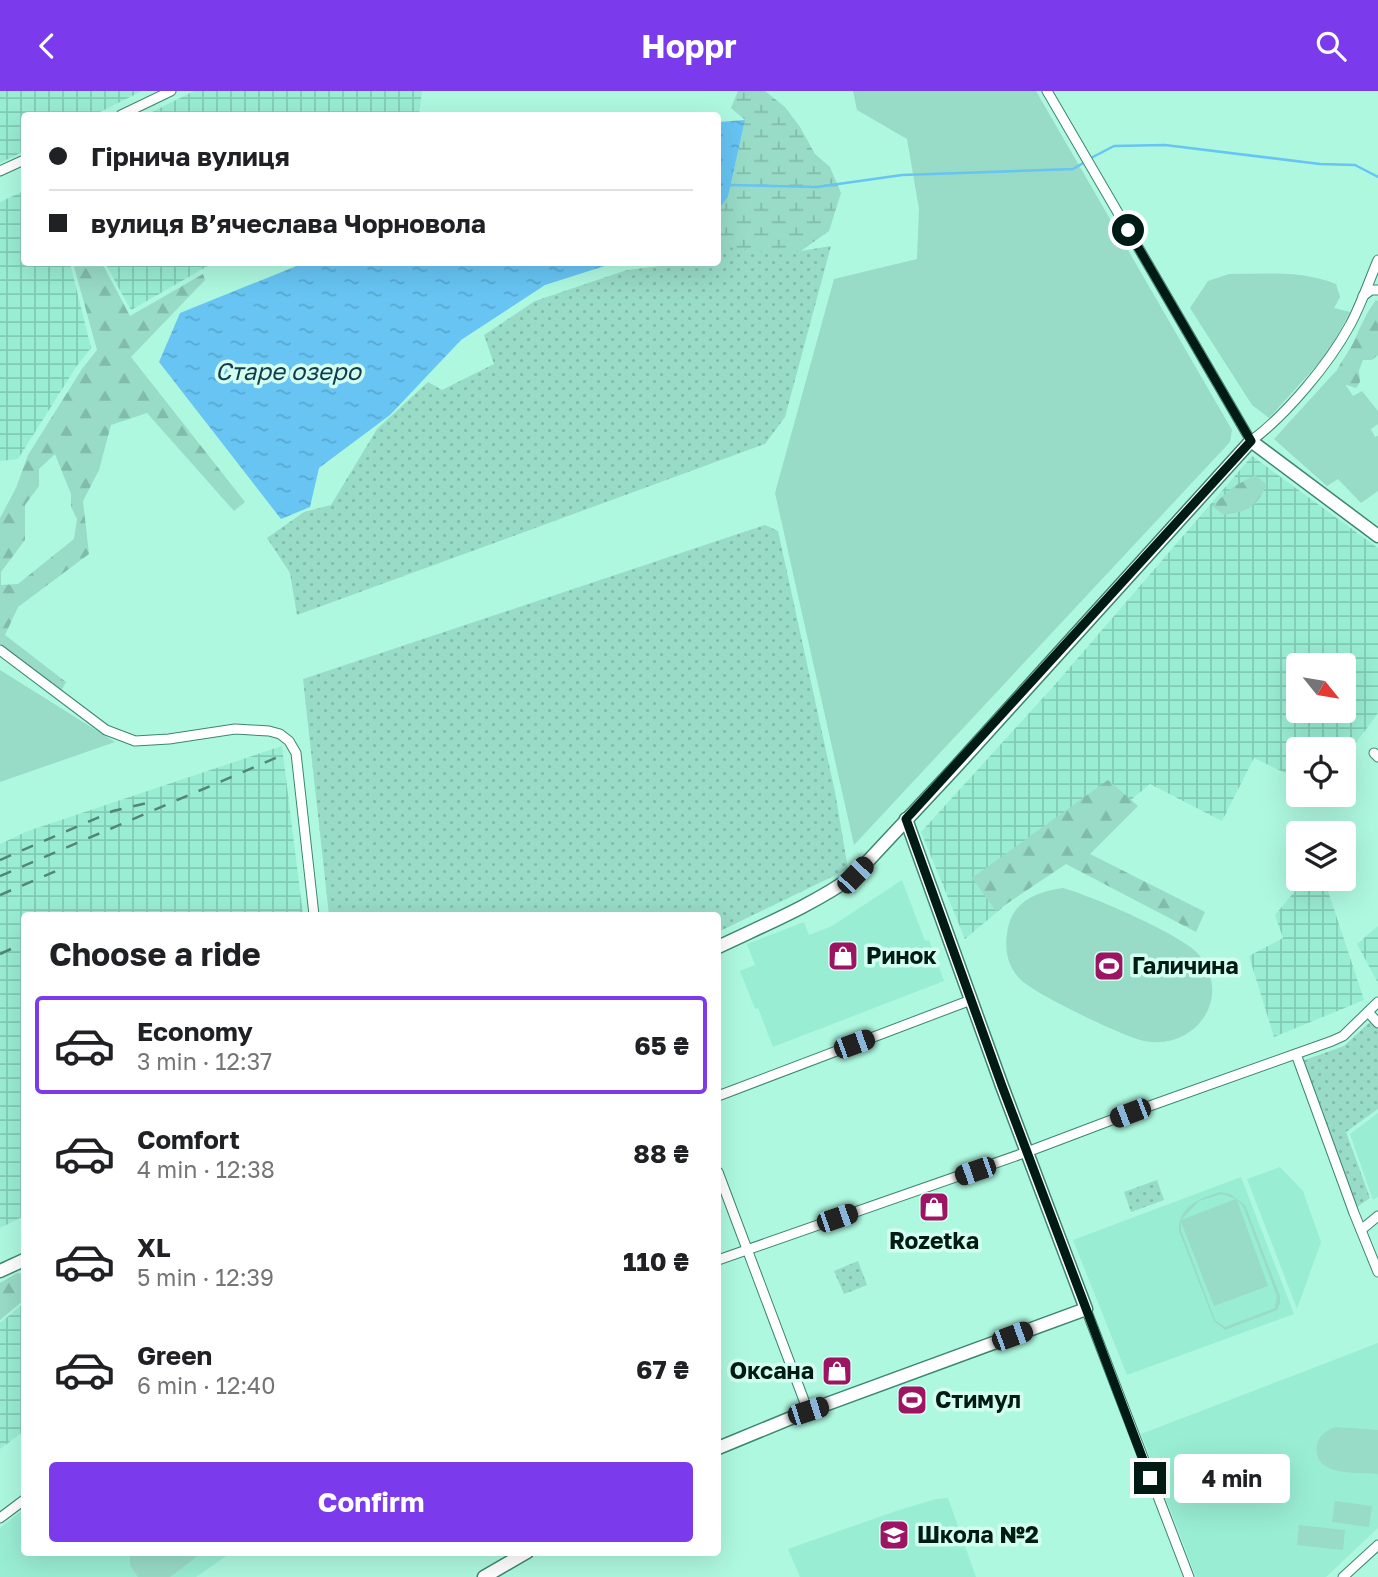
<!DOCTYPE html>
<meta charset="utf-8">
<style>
:root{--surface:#fff;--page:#f2f2f2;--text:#202124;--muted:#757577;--line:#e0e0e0;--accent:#7c3aed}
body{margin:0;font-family:"Golos Text",sans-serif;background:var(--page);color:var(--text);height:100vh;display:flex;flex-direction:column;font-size:26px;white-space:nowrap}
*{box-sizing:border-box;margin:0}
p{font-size:23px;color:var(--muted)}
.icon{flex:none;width:38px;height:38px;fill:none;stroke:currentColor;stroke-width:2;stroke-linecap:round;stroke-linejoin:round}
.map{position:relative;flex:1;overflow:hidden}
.details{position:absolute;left:21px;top:821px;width:700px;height:644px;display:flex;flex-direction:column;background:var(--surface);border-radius:7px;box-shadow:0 7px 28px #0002}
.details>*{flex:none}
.hud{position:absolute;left:21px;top:21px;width:700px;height:154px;border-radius:7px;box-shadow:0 7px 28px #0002;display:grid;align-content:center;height:154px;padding:0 28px;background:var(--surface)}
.needle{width:46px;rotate:120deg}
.buttons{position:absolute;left:1286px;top:562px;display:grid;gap:14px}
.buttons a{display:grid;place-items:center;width:70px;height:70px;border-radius:7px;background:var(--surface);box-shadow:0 7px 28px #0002;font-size:35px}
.end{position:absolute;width:32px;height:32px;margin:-16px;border:9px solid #001b13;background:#fff;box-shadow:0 0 0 4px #fff}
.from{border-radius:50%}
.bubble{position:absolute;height:49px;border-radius:7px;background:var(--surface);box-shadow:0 7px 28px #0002;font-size:23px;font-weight:700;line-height:49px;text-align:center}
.car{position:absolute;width:21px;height:42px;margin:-21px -10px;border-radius:9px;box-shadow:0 0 5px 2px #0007;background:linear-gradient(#222 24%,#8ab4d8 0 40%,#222 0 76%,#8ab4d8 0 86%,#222 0)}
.hud b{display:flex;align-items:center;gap:24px;height:66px;font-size:26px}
.hud b+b{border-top:2px solid var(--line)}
.hud i{width:18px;height:18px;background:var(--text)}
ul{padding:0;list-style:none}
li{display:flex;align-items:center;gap:21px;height:98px;margin:0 14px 10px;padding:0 14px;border:4px solid transparent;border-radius:7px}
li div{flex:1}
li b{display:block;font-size:26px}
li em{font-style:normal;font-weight:700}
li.on{border-color:var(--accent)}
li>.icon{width:63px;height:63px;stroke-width:1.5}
h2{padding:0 28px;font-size:32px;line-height:84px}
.primary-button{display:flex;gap:14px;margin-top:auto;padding:14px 28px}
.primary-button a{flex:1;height:80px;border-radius:7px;background:var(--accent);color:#fff;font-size:28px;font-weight:700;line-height:80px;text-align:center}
header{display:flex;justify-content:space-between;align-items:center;height:91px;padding:0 28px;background:var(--accent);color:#fff;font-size:32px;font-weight:700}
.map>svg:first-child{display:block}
</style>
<header><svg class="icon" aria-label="back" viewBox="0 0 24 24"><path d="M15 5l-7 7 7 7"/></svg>Hoppr<svg class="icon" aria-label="search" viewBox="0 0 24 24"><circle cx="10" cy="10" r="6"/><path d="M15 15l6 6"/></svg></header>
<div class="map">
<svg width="1378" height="1486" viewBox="0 0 1378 1486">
<defs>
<pattern id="industrial-grid" width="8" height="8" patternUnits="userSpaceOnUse" patternTransform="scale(1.75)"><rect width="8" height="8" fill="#99edd3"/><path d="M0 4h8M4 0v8" fill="none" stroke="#82cbb4"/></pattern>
<pattern id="forest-firs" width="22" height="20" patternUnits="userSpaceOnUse" patternTransform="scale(1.75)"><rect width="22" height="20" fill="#98dbc6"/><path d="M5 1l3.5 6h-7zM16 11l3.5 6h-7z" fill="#81bba9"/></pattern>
<pattern id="wetland-marsh" width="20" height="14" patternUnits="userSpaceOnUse" patternTransform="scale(1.75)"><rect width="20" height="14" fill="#98dbc6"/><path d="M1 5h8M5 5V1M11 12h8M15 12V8" fill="none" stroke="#81bba9"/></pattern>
<pattern id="park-dots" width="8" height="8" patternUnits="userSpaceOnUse" patternTransform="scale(1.75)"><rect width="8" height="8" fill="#98dbc6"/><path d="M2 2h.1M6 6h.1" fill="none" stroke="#81bba9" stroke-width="1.8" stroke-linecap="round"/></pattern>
<pattern id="water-ripples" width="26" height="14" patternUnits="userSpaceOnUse" patternTransform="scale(1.75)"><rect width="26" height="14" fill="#67c4f3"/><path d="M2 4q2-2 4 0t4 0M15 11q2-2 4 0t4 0" fill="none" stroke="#58a8cf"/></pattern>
</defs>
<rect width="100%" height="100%" fill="#aef8e0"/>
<g fill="#99edd3">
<polygon points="902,789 925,850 929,849 944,890 773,956 758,917 755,918 740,880 755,874 747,853 804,831 809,844 832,835"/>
<polygon points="1378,1022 1378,1106 1373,1109 1350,1043"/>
<polygon points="1280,1076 1303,1100 1321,1151 1297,1218 1247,1088"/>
<polygon points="1241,1086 1294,1223 1127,1284 1073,1149"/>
<polygon points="1378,1252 1378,1437 1326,1486 1196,1486 1141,1343"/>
<polygon points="948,1407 976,1486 800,1486 788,1458 896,1420 936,1408"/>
<polygon points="24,1418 24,1461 232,1461 196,1486 0,1486 0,1437"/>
</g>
<g fill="url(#industrial-grid)" fill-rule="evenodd">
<polygon points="0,0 142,0 94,24 24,24 24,60 0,72"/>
<polygon points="194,0 422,0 419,24 146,24"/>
<polygon points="24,100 24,172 70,172 91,257 76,276 18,368 0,370 0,111"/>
<polygon points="105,172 213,172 131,219"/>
<path d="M1252 365 1378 457V622L1344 668V658H1298V688L1254 667 1222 730 1150 693 965 848 921 741 1052 597ZM1298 574H1344V620H1298Z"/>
<polygon points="282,655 303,824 24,824 24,1125 0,1137 0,753 28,740"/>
<polygon points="1305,788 1324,788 1364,909 1274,946 1249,865 1283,847 1275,824"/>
<polygon points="1378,835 1378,892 1357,853"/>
<polygon points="24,1212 24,1340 0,1358 0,1232"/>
</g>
<g fill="#98dbc6" fill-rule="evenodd">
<polygon points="853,0 1036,0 1232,339 1230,351 854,754 775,402 834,188 917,168 919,118 907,48 857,19"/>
<path d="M1229 183C1265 183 1302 179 1336 193L1340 206 1334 217 1350 221 1328 262 1269 327 1252 314 1190 217 1208 190Z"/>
<polygon points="1336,280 1353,305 1362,300 1378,320 1378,333 1371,338 1375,346 1378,345 1378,400 1361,412 1338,388 1327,395 1274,348"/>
<polygon points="0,579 115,651 0,691"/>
<path d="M1063 797C1089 804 1186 845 1200 865 1235 911 1189 965 1137 948 1115 941 1032 902 1019 887 1005 872 1004 852 1009 833 1016 808 1041 800 1063 797Z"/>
<path d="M1220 1101 1230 1103 1245 1114 1280 1205V1212L1277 1219 1225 1239 1214 1230 1179 1140C1178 1115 1201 1107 1220 1101ZM1222 1103 1236 1108 1181 1129 1199 1110ZM1237 1109 1243 1115 1277 1205 1275 1217 1225 1236 1215 1229 1181 1139V1131L1214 1215 1268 1195Z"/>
<path d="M1336 1336 1378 1339V1383C1358 1381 1312 1386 1317 1354 1319 1344 1327 1339 1336 1336Z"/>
<polygon points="1335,1410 1372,1415 1369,1436 1332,1431"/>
<polygon points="1299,1434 1345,1439 1343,1459 1297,1454"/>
<polygon points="130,1461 203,1461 170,1486 138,1486 130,1474"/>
</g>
<g fill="url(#forest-firs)" fill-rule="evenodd">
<path d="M73 172H102L130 225 203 183 205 189 131 266 245 411 234 420 147 322 111 334 99 379 83 410 89 463 18 516 5 544 66 591 61 600 0 553V427L16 397 28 364 82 278 97 259ZM55 363 71 403V416L77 428 74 448 18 493 1 494V481L25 449V414L39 395V378Z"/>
<path d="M1376 209 1378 210V264L1372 269H1363L1359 279 1360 291 1356 297 1337 291 1334 286C1339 272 1348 263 1354 250 1361 235 1366 222 1376 209Z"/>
<path d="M1255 384 1267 394C1255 417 1249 420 1224 424L1212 415 1233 396Z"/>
<polygon points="1108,689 1138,715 1090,763 1205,821 1196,841 1066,773 996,820 972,787"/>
<polygon points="17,1182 24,1183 24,1209 0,1229 0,1192"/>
</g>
<polygon fill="url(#wetland-marsh)" points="738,0 765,0 785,16 800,36 815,63 830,76 841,102 829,140 798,162 718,172 718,120 728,106 745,29 731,17"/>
<g fill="url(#park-dots)">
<polygon points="718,154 777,164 831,155 785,326 765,353 297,524 290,482 267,447 304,421 331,414 377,338 428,291 442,299 494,273 484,244 535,210 627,179 684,172 718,172"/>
<polygon points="765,434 778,440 835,701 848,778 718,841 718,824 329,824 303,588"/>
<polygon points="1371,930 1378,938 1378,1018 1346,1041 1370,1107 1357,1116 1302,970 1344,955"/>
<polygon points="1157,1089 1164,1109 1131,1121 1124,1101"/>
<polygon points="858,1170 867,1194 844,1203 834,1180"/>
</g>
<g fill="url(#water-ripples)">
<polygon points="745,29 728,106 718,120 718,31"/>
<polygon points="304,172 614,172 545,194 461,249 390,324 319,377 310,416 281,428 159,271 180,222"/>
</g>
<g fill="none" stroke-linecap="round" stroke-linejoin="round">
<g stroke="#67c4f3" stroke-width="2.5">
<polyline points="1091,67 1114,55 1165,54 1320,73 1355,74 1378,86"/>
<polyline points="730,94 817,96 902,84 1073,78 1085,71"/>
</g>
<g stroke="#3c8671" stroke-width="11">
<g id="street">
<path d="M1047 0 1251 350C1286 324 1329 273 1350 234 1361 214 1369 190 1378 169"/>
<polyline points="121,24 171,0"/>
<polyline points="0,80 24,69"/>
<polyline points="1363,205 1371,199 1378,199"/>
<polyline points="0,559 106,639 135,650 169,648 235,638 269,640 280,643 289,650 296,662 314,824"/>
<polyline points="1374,662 1378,666"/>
<polyline points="1368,921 1378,932"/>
<polyline points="1296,963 1354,1122 1378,1181"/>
<polyline points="718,1005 971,909"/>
<polyline points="718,1081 808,1320"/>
<polyline points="1361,1139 1378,1125"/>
<polyline points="718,1169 1027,1061 1130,1022 1332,950 1343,945 1378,911"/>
<polyline points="1086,1218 1189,1486"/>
<polyline points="0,1427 24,1409"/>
<polyline points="1343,1486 1378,1454"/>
</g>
</g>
<g stroke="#3c8671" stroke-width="15">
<g id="secondary">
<path d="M718 856C764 834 813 814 855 784L954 678 1251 350 1378 445"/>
<polyline points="0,1180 24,1169"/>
<polyline points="718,1357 808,1320 1086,1218 1002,995 906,728"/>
<polyline points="484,1486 527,1461"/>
</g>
</g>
<use href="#street" stroke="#fff" stroke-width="9"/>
<use href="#secondary" stroke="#fff" stroke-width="12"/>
<g stroke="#538575" stroke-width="2.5" stroke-dasharray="12 12" stroke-linecap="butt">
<polyline points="0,769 113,720 151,711"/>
<polyline points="0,785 278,666"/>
<polyline points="0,804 56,780"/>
<polyline points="0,863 24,852"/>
</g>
</g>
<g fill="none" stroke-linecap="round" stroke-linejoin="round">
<polyline stroke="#001b13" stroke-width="9" points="1128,139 1251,350 906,728 1002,995 1150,1387"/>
</g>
<defs>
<g id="shop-square" transform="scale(1.575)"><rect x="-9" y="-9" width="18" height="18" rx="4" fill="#9d1463" stroke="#d3fff0"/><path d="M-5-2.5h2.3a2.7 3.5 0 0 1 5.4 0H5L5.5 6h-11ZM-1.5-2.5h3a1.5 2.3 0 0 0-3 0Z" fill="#fff"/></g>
<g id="stadium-square" transform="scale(1.575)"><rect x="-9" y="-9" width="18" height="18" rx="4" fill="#9d1463" stroke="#d3fff0"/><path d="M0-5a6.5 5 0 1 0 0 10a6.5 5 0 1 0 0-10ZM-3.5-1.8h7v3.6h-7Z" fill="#fff"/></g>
<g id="school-square" transform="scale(1.575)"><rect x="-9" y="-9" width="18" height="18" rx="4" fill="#9d1463" stroke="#d3fff0"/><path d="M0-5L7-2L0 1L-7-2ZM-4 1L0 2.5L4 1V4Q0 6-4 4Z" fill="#fff"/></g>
</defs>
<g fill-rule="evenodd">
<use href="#shop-square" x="843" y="865"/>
<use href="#stadium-square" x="1109" y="875"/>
<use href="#shop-square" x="934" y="1116"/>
<use href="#shop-square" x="837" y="1280"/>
<use href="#stadium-square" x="912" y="1309"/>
<use href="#school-square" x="894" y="1444"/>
</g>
<g text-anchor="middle" stroke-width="7" stroke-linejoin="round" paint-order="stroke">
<g font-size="23" font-weight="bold" fill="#001b13" stroke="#d3fff0" text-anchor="start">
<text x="866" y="873">Ринок</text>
<text x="1132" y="883">Галичина</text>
<text x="934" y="1158" text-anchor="middle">Rozetka</text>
<text x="814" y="1288" text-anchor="end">Оксана</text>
<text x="935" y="1317">Стимул</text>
<text x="917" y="1452">Школа №2</text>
</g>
<g font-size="24" font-style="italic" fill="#123b4e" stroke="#d3fff0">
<text x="288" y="289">Старе озеро</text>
</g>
</g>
</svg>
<div class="buttons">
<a><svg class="needle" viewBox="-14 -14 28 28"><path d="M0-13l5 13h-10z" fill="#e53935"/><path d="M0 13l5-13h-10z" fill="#757577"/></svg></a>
<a><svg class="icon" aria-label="locate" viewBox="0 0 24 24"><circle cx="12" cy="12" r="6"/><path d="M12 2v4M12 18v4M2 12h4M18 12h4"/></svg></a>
<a><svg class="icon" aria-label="layers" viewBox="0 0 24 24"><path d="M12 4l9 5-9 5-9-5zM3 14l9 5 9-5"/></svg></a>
</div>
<i class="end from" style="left:1128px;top:139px"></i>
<i class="end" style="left:1150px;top:1387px"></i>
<div class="bubble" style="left:1174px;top:1363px;width:116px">4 min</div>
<i class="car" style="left:855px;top:784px;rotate:44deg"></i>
<i class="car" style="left:854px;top:953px;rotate:70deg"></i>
<i class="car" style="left:1130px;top:1022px;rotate:249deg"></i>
<i class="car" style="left:975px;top:1080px;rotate:251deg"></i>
<i class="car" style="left:837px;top:1127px;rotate:71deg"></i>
<i class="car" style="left:1012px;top:1245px;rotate:70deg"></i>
<i class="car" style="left:808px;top:1320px;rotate:72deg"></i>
<div class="hud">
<b><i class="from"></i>Гірнича вулиця</b>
<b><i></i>вулиця Вʼячеслава Чорновола</b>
</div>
<section class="details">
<h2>Choose a ride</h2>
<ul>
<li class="on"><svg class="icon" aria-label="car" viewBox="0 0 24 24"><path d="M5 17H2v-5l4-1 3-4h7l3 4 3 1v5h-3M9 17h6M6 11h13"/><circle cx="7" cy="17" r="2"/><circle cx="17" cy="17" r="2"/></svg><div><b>Economy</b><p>3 min · 12:37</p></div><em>65 ₴</em></li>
<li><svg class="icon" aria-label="car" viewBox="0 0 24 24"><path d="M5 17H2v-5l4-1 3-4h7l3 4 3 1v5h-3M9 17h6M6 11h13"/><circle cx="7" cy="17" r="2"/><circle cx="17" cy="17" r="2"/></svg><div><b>Comfort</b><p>4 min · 12:38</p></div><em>88 ₴</em></li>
<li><svg class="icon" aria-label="car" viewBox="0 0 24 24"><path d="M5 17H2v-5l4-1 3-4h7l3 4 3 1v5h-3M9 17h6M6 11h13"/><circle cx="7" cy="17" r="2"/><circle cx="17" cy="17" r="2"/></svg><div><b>XL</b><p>5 min · 12:39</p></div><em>110 ₴</em></li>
<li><svg class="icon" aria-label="car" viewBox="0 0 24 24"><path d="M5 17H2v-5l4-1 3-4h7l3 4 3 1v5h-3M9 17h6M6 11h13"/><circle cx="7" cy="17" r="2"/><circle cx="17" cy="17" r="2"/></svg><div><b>Green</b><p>6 min · 12:40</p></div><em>67 ₴</em></li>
</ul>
<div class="primary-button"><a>Confirm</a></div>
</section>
</div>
